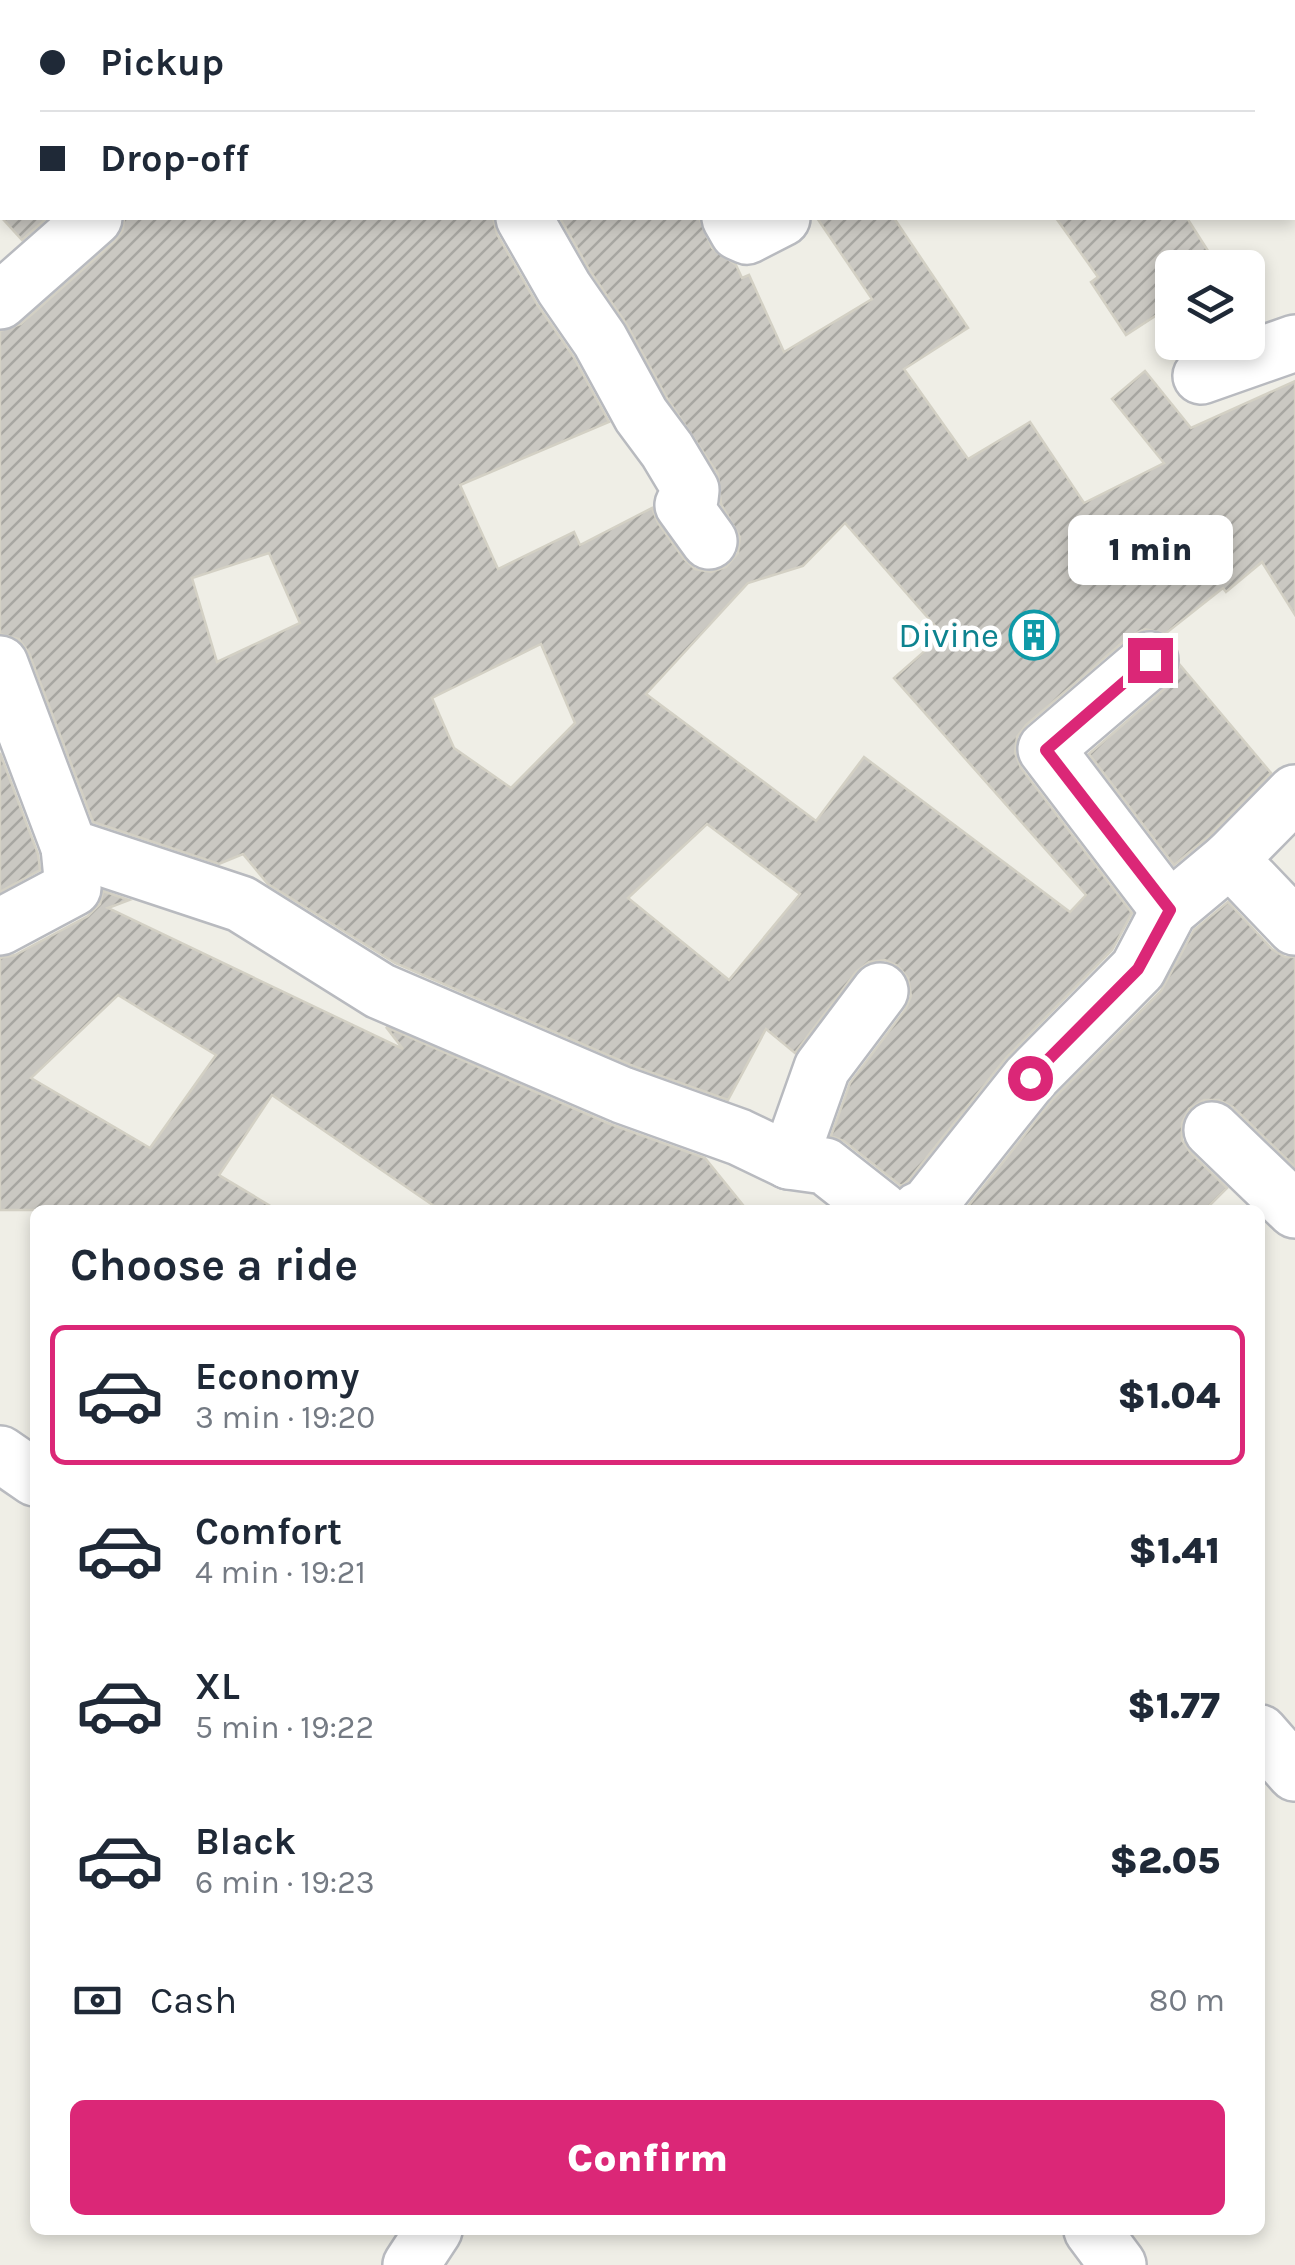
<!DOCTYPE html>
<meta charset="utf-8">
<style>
:root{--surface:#fff;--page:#f6f6f7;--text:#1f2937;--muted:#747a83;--line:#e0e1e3;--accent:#db2777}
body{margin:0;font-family:Karla,sans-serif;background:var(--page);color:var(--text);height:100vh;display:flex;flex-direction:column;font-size:38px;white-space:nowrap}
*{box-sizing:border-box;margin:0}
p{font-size:32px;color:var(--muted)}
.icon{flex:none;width:55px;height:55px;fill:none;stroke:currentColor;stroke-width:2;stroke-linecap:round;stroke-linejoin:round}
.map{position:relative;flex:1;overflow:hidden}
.panel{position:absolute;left:30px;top:1205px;width:1235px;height:1030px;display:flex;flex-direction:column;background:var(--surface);border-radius:15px;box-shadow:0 5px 15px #0003}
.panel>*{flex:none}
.guide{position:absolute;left:0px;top:0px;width:1295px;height:220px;box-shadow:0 5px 15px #0003;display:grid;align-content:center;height:220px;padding:0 40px;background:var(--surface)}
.buttons{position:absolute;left:1155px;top:250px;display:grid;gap:20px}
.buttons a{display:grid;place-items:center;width:110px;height:110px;border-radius:15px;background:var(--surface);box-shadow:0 5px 15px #0003;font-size:50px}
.end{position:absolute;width:45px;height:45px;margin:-22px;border:12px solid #db2777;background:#fff;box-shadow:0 0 0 5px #fff}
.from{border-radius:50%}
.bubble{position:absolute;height:70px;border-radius:15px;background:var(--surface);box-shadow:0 5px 15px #0003;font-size:32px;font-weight:800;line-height:70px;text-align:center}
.guide b{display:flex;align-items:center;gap:35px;height:95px;font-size:38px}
.guide b+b{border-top:2px solid var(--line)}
.guide i{width:25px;height:25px;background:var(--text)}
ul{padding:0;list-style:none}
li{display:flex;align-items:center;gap:30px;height:140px;margin:0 20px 15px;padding:0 20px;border:5px solid transparent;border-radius:15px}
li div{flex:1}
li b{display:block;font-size:38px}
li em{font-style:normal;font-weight:800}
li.selected{border-color:var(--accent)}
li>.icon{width:90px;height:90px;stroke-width:1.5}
h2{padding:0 40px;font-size:45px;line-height:120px}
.pay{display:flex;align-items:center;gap:25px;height:110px;padding:0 40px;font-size:38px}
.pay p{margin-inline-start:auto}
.action{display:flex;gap:20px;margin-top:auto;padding:20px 40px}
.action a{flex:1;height:115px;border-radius:15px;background:var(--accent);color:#fff;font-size:40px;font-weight:800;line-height:115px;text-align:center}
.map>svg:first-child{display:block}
</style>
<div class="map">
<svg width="1295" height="2265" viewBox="0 0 1295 2265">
<defs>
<pattern id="building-hatch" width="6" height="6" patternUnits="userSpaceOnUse" patternTransform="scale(2.5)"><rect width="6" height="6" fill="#cac8c2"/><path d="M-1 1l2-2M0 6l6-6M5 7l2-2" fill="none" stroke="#a7a6a1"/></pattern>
</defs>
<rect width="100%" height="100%" fill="#efeee6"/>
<g fill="url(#building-hatch)" stroke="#d3d0c4" stroke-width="2.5" fill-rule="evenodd">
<polygon points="2,218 47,218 22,240"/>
<path d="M124 218H493L497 234 537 304 573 356 609 422 460 485 498 569 574 532 580 545 652 508 658 523 684 559 695 569 711 572 726 567 738 553 740 537 721 504 718 474 667 398 627 325 590 271 560 218H699L712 248 736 265 742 278 749 275 784 352 872 299 817 218H894L968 328 904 369 968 459 1030 422 1084 503 1164 463 1112 399 1145 371 1191 428 1295 381V615L1262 562 1226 592 1223 588 1165 634 1145 629 1130 636 1026 725 1017 737 1015 753 1021 768 1132 913 1112 950 1006 1058 908 1181 901 1186 844 1141 831 1136 850 1083 905 1010 911 996 908 978 898 966 885 960 869 962 856 972 795 1053 766 1029 728 1100 633 1066 395 963 268 884 243 854 219 864 93 822 29 653 19 639 0 634V331L21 324 115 241 123 229ZM845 523 943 635 894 678 1086 895 1070 912 864 757 816 821 646 694 748 583 803 566ZM269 553 300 623 217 662 192 578ZM541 644 575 723 511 788 454 748 432 698ZM707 824 800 894 729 980 628 898Z"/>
<polygon points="1056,218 1187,218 1219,268 1172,268 1172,305 1126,335 1091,282 1098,277"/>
<polygon points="1180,665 1271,773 1209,836 1174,865 1089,754 1170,684"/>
<polygon points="0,753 38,854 40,870 0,892"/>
<path d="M103 891 129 900 108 908 403 1049 386 1027 610 1124 705 1158 747 1210H440L272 1095 219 1175 277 1210H0V958L15 955 88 916 100 904ZM118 995 216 1055 150 1148 31 1078Z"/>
<polygon points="1228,902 1272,949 1285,957 1295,957 1295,1167 1233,1107 1219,1100 1204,1100 1189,1109 1182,1123 1182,1140 1190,1152 1227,1188 1205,1210 965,1210 1053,1099 1161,991 1194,930"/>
</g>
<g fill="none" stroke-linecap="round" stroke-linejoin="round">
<g stroke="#b8babf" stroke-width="60">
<g id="minor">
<polyline points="306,0 308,2"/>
<polyline points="603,0 604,2"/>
<polyline points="423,2 428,0"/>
<polyline points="524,218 564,288 600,340 641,415 667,450 691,490 690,499 683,505 709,541"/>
<polyline points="730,218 738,232 747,236 782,218"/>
<polyline points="0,301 94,218"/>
<polyline points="1201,376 1295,343"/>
<polyline points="1150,660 1046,749 1169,910"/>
<polyline points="0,664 69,847 241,904 380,991 622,1095 739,1137 789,1161 825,1166 881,1210"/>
<polyline points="1230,859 1295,927"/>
<polyline points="0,927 73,888 69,847"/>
<polyline points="1212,1130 1295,1210"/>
<polyline points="789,1161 822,1068 880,991"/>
<polyline points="919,1210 927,1207 1030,1078 1138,969 1169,910 1230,859 1295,793"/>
<polyline points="0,1454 35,1478"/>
<polyline points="1260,1733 1295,1773"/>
<polyline points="1092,2230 1118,2265"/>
<polyline points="411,2265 434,2230"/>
</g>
</g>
<use href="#minor" stroke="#fff" stroke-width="55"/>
</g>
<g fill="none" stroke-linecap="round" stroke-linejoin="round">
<polyline stroke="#db2777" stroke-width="12" points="1030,1078 1138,969 1170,910 1046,750 1150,660"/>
</g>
<defs>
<g id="building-ring" transform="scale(2.5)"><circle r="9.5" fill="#fff" stroke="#0f9aa8" stroke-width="1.5"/><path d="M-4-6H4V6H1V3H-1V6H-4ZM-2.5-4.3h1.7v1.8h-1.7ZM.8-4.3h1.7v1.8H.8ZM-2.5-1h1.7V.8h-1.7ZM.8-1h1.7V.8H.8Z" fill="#0f9aa8"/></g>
</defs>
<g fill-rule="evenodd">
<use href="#building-ring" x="1034" y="635"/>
</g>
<g text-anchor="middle" stroke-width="9" stroke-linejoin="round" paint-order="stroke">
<g font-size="35" fill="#0d838f" stroke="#fff" text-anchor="end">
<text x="999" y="647">Divine</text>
</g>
</g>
</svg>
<div class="buttons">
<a><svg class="icon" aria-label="layers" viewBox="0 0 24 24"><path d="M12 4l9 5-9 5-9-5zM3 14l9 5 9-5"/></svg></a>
</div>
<i class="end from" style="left:1030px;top:1078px"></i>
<i class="end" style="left:1150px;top:660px"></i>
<div class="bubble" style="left:1068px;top:515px;width:165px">1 min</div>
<div class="guide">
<b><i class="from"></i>Pickup</b>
<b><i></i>Drop-off</b>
</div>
<section class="panel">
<h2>Choose a ride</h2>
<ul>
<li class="selected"><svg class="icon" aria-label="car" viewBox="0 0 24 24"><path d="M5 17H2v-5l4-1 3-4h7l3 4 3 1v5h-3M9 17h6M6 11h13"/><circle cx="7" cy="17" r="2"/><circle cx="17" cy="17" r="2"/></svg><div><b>Economy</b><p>3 min · 19:20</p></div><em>$1.04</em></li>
<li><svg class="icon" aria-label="car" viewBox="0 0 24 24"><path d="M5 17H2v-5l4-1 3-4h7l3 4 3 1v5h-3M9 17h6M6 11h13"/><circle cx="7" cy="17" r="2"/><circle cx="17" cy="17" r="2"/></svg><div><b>Comfort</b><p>4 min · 19:21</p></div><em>$1.41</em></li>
<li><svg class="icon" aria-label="car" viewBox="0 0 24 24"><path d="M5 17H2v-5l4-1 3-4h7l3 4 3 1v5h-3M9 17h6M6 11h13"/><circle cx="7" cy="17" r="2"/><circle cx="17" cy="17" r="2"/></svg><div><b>XL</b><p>5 min · 19:22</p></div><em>$1.77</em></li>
<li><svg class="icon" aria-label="car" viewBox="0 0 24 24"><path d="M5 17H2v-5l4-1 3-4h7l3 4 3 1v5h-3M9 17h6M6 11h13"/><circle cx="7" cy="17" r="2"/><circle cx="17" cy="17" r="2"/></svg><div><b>Black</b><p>6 min · 19:23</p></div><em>$2.05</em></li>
</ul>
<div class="pay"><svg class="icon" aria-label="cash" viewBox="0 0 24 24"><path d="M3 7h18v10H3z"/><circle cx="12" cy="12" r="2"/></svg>Cash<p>80 m</p></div>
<div class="action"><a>Confirm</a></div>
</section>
</div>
